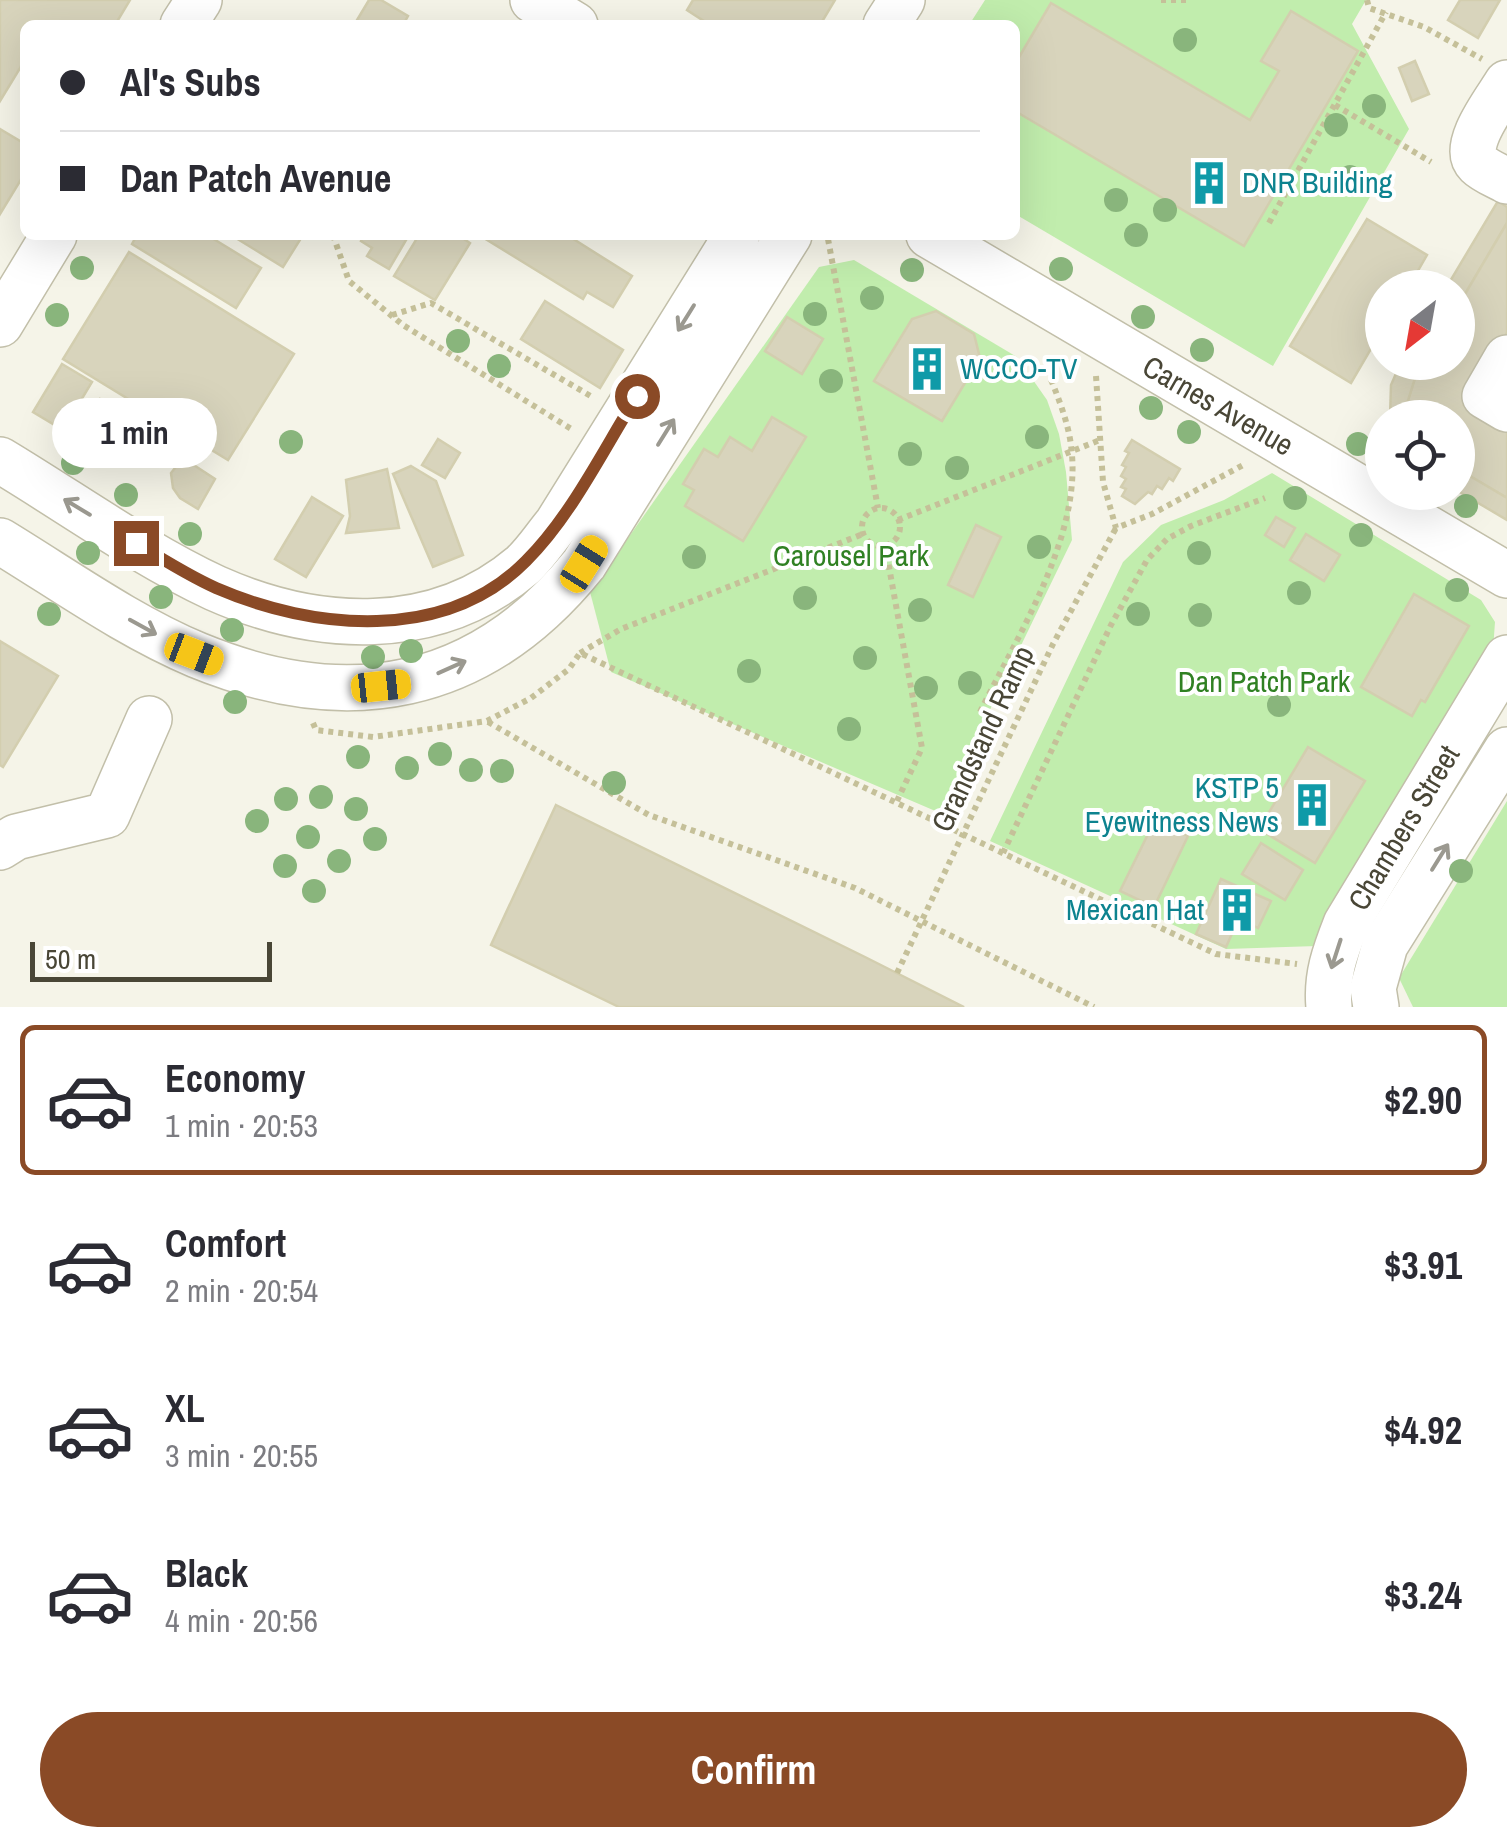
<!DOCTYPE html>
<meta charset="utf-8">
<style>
:root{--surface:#fff;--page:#f7f7f7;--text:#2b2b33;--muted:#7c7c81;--line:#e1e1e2;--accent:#8a4a26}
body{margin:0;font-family:"Archivo Narrow",sans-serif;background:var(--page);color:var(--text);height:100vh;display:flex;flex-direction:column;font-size:38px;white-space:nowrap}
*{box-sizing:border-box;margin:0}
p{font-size:32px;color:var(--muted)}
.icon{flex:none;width:55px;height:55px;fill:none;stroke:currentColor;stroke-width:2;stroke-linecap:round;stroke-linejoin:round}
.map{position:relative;height:1007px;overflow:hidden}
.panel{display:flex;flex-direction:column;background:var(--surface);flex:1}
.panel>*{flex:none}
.top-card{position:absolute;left:20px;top:20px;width:1000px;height:220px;border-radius:15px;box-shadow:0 10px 40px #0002;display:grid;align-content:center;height:220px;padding:0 40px;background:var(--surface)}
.needle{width:65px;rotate:211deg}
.fabs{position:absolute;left:1365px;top:270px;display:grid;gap:20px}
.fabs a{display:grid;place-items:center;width:110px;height:110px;border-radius:50%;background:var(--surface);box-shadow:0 10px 40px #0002;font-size:50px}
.scale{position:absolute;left:30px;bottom:25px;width:242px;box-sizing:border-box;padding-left:10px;border:5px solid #494636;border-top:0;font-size:28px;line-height:35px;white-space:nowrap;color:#494636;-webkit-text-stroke:8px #fff;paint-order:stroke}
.end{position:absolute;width:45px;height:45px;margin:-22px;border:12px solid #8a4a26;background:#fff;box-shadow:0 0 0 5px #fff}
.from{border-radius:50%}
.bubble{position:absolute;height:70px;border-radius:35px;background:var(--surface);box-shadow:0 10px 40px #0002;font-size:32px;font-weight:800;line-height:70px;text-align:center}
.car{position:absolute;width:30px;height:60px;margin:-30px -15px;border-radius:12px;box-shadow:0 0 8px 2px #0007;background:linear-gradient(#f5c518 24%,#345 0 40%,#f5c518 0 76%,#345 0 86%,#f5c518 0)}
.top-card b{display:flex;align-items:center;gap:35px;height:95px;font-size:38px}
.top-card b+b{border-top:2px solid var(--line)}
.top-card i{width:25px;height:25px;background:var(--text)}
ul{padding:18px 0 0;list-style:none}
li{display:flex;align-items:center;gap:30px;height:150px;margin:0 20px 15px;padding:0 20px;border:5px solid transparent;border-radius:15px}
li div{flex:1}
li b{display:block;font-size:38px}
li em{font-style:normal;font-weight:800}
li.on{border-color:var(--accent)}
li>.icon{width:90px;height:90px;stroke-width:1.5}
.primary-button{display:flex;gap:20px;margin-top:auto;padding:20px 40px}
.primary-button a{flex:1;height:115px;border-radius:60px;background:var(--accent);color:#fff;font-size:40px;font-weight:800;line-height:115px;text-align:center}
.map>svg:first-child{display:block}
</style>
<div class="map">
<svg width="1507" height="1007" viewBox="0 0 1507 1007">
<rect width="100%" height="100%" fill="#f5f4e8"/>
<g fill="#c1edad">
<polygon points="985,0 1366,0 1352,24 1409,129 1273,366 1015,214 1015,25 969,25"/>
<polygon points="854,260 1017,357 1047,400 1059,434 1066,472 1072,540 940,813 611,672 590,592 819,267"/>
<polygon points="1272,473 1481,600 1495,622 1493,650 1317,946 1226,949 990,841 1123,562 1161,525 1224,500"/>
<polygon points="1507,801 1507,1007 1413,1007 1399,978"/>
</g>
<g fill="#d8d4bc" stroke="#d3ceaf" stroke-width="2.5">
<polygon points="0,0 130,0 115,25 25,25 25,60 0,101"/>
<polygon points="369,0 381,0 408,16 403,25 354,25"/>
<polygon points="693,0 835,0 820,25 710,25 687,10"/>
<polygon points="1460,0 1500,0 1478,38 1448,20"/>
<polygon points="1051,3 1250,120 1279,71 1261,61 1291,11 1358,51 1244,246 1015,111 1015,64"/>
<polygon points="1415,61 1429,94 1412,101 1399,68"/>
<polygon points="0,129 25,144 25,173 0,214"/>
<polygon points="1498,201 1507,207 1507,223 1458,306 1458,288 1446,288"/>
<polygon points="1367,219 1427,255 1408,288 1382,288 1382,330 1351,383 1290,346"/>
<polygon points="1507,223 1507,333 1464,405 1507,430 1507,498 1458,469 1458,418 1409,418 1406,407 1415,378 1424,362 1458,362 1458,306"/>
<polygon points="137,235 207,235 261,268 236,308 132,244"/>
<polygon points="231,235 303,235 283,267"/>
<polygon points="364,235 409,235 389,269 367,256 372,248 361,241"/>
<polygon points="419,235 462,235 461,237 470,243 435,300 394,276"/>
<polygon points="479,235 567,235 632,276 613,307 587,292 583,299"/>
<polygon points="129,252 294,354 228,460 63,359"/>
<polygon points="545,301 623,350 600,388 521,339"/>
<polygon points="936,311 974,334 980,358 942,421 874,381 912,319"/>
<polygon points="787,317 823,339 802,374 765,351"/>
<polygon points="1401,362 1424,362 1415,378 1406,407 1409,418 1390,418 1391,385"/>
<polygon points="62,364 92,382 63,430 33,412"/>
<polygon points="100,399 136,422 111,461 76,438"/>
<polygon points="772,417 806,437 743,541 685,506 694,490 683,484 704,449 718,457 730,437 752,451"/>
<polygon points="438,439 460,453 445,478 422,465"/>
<polygon points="1132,440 1180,469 1173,481 1169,478 1162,489 1157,486 1152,494 1148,492 1135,504 1122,496 1126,489 1121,487 1126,479 1121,476 1126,467 1122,465 1129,453 1125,451"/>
<polygon points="183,458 215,479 198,509 180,498 173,488 171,473"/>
<polygon points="411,466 436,481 463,555 433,567 393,474"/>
<polygon points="387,469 399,528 346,533 350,516 346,480"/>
<polygon points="1458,469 1507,498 1507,520 1458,491"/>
<polygon points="312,497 343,516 306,577 275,559"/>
<polygon points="1276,517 1295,528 1284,547 1265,535"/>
<polygon points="976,525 1001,537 973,597 948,585"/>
<polygon points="1306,534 1340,555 1324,581 1290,560"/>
<polygon points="1414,594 1469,626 1425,702 1421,700 1412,716 1361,687"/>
<polygon points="0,641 58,676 3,767 0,765"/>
<polygon points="1308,747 1365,781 1315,863 1259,829"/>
<polygon points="556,805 865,957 964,1007 619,1007 491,945"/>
<polygon points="1155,820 1188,836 1154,907 1120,891"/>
<polygon points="1261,843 1303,870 1285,900 1242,874"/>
<polygon points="1221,879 1271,901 1258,928 1239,918 1226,947 1196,934"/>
</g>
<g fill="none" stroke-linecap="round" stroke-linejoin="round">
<g stroke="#c2bfa9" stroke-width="48">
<g id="minor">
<polyline points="533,0 575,25"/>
<polyline points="183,25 199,0"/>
<polyline points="886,25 902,0"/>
<path d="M1507 83C1497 100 1460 146 1478 164 1485 171 1498 176 1507 181"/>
<polyline points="929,235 1507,575"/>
<polyline points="0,324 54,235"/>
<polyline points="1507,358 1485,396 1507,409"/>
<path d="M0 460C70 502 142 554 215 588 316 633 435 640 523 565 536 553 546 537 557 524L737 235"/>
<path d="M0 541C64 580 128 626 197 655 348 717 480 693 584 564L789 235"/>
<polyline points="0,847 16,837 107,815 149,719"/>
<path d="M1329 1007C1326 976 1335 952 1346 924L1507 658"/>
<polyline points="1376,1007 1373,988 1385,945 1507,750"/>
</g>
</g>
<g stroke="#c5c099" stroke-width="6" stroke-dasharray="5 5" stroke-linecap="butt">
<polyline points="1161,0 1188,0"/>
<polyline points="1367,0 1369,8 1424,27 1482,59"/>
<polyline points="1335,105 1431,162"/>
<polyline points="1269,223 1386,12"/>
<polyline points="333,235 349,281 403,325 573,430"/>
<polyline points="828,239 878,508"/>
<polyline points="392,315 431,303 594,398"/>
<polyline points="1096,376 1103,482 1116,528 1152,514 1245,464"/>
<circle cx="881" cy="527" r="19"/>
<polyline points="898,520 1100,440"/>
<polyline points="885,545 922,748 896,803"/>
<polyline points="580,653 621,629 863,534"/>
<path d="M980 712C1017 637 1079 540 1072 455 1070 424 1057 395 1046 367"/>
<polyline points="488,722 649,815 855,888 1094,1007"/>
<polyline points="313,723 316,730 373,737 487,721 531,698 569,669 580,653 1216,954 1297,964"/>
<polyline points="1003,853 1111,625 1147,560 1167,539 1191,526 1265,498"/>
</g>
<use href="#minor" stroke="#fff" stroke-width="45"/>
<polyline stroke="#c5c099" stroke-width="6" stroke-dasharray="5 5" stroke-linecap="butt" points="897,973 1053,644 1116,528"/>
</g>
<g fill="#89b57c">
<circle cx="1185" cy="40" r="12"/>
<circle cx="1374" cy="106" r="12"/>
<circle cx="1336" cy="125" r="12"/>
<circle cx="1350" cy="177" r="12"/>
<circle cx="1116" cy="200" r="12"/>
<circle cx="1165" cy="210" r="12"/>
<circle cx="1136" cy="235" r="12"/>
<circle cx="82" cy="268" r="12"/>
<circle cx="1061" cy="269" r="12"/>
<circle cx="912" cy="270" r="12"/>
<circle cx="872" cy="298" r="12"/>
<circle cx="815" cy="314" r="12"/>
<circle cx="57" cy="315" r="12"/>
<circle cx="1143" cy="317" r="12"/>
<circle cx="458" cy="341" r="12"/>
<circle cx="1202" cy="350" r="12"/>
<circle cx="499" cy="366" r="12"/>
<circle cx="831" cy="381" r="12"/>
<circle cx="1151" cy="408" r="12"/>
<circle cx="1189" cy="432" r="12"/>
<circle cx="1037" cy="437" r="12"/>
<circle cx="291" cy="442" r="12"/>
<circle cx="1358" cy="444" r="12"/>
<circle cx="910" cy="454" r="12"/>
<circle cx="73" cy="463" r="12"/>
<circle cx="957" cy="468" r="12"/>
<circle cx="126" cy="495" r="12"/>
<circle cx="1295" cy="498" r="12"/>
<circle cx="1466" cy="506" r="12"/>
<circle cx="190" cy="534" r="12"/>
<circle cx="1361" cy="535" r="12"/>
<circle cx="1039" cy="547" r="12"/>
<circle cx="88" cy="553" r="12"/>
<circle cx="1199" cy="553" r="12"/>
<circle cx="694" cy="557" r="12"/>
<circle cx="1457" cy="590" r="12"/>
<circle cx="1299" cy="593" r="12"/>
<circle cx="161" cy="597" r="12"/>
<circle cx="805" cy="598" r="12"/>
<circle cx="920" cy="610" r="12"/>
<circle cx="49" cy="614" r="12"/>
<circle cx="1138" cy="614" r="12"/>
<circle cx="1200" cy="615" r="12"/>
<circle cx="232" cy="630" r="12"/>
<circle cx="411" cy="651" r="12"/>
<circle cx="373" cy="657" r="12"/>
<circle cx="865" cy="658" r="12"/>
<circle cx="749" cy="671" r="12"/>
<circle cx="970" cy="683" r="12"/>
<circle cx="926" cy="688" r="12"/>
<circle cx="235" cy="702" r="12"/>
<circle cx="1279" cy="705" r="12"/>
<circle cx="849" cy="729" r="12"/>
<circle cx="440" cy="754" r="12"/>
<circle cx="358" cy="757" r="12"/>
<circle cx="407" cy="768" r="12"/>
<circle cx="471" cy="770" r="12"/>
<circle cx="502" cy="771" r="12"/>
<circle cx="614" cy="783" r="12"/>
<circle cx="321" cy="797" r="12"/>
<circle cx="286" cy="799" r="12"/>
<circle cx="356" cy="809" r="12"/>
<circle cx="257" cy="821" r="12"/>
<circle cx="308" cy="837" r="12"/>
<circle cx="375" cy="839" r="12"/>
<circle cx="339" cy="861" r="12"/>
<circle cx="285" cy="866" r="12"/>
<circle cx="1461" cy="871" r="12"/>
<circle cx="314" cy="891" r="12"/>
</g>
<defs><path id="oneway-shaft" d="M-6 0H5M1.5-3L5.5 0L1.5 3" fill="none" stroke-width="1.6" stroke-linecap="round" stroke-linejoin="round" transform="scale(2.5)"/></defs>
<g stroke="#9b9990">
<use href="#oneway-shaft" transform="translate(686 318) rotate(122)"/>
<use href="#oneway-shaft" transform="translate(666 432) rotate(-58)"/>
<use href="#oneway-shaft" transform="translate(77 507) rotate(-149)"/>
<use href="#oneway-shaft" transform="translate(143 627) rotate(29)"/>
<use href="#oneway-shaft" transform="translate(452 667) rotate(-24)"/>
<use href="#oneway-shaft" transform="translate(1440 857) rotate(-58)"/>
<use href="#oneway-shaft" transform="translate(1336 954) rotate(108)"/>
</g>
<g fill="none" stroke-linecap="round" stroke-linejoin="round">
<path stroke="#8a4a26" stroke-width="12" d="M136 543C162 559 189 576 216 588 313 630 445 643 526 561 572 515 603 450 637 396"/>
</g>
<defs>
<g id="building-bare" transform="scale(3.45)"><path d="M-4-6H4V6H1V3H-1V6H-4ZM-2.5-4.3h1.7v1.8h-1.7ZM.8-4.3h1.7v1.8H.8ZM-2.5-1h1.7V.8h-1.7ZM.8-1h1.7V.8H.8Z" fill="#0f9aa8" stroke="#fff" stroke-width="2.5" paint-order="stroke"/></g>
</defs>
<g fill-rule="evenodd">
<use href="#building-bare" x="1209" y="183"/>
<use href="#building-bare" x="927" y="369"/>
<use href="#building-bare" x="1312" y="805"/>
<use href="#building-bare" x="1237" y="910"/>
</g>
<g text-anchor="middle" stroke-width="8" stroke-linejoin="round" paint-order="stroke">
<g font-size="30" fill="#0d838f" stroke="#fff" text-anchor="start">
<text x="1242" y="193">DNR Building</text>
<text x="960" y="379">WCCO-TV</text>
<text x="1279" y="798" text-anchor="end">KSTP 5<tspan x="1279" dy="34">Eyewitness News</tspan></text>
<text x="1204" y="920" text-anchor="end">Mexican Hat</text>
</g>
<g font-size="30" fill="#494636" stroke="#fff">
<text transform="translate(1218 406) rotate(30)" y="10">Carnes Avenue</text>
<text transform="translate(983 739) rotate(-65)" y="10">Grandstand Ramp</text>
<text transform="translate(1404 828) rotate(-59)" y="10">Chambers Street</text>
</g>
<g font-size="30" fill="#308123" stroke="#fff">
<text x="851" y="566">Carousel Park</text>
<text x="1264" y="692">Dan Patch Park</text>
</g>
</g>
</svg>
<div class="fabs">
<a><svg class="needle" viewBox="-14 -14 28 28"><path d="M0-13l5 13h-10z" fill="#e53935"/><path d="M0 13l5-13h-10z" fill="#7c7c81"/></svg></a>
<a><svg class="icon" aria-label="locate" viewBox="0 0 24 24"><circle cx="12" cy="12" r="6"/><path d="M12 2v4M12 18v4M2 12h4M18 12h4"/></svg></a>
</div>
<div class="scale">50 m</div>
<i class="end from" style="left:637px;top:396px"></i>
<i class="end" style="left:136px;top:543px"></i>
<div class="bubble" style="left:52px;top:398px;width:165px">1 min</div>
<i class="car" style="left:584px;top:564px;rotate:32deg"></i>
<i class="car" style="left:194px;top:654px;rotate:111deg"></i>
<i class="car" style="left:381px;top:686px;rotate:84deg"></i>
<div class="top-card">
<b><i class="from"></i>Al's Subs</b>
<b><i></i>Dan Patch Avenue</b>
</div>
</div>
<section class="panel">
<ul>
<li class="on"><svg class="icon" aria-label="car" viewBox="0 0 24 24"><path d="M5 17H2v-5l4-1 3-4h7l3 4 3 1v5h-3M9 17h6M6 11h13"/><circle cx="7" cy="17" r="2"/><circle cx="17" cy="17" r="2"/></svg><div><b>Economy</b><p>1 min · 20:53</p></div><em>$2.90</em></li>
<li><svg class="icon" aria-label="car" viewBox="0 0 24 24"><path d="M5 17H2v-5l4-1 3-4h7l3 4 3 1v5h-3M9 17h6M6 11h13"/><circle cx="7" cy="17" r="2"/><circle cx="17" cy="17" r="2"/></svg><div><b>Comfort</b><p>2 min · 20:54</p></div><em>$3.91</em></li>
<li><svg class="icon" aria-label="car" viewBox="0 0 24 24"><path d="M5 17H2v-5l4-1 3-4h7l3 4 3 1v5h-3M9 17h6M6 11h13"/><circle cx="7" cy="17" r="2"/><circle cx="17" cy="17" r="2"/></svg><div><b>XL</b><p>3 min · 20:55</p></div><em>$4.92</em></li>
<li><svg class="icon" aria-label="car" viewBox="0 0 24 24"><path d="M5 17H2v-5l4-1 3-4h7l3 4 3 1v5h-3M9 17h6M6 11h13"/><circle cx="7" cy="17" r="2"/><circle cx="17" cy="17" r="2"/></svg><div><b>Black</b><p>4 min · 20:56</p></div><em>$3.24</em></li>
</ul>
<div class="primary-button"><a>Confirm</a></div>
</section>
